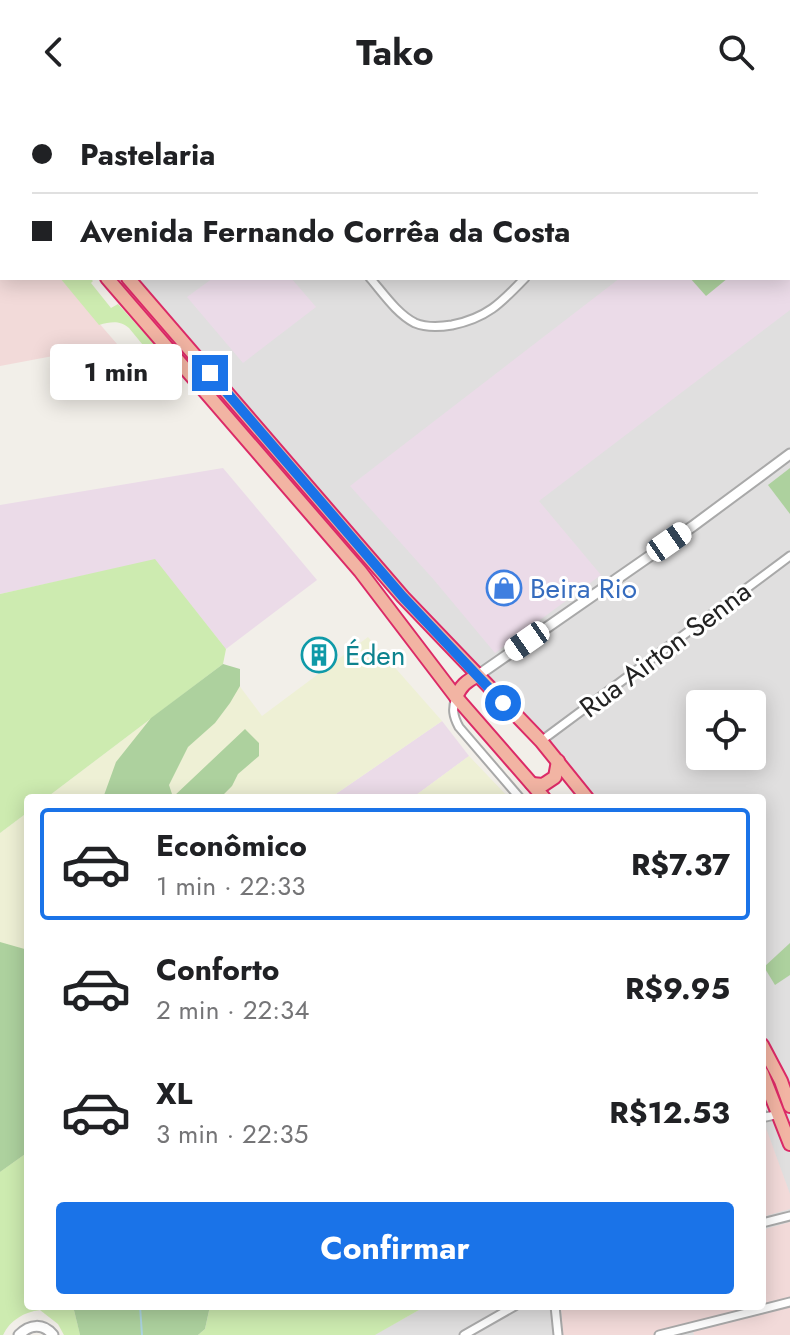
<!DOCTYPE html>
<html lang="pt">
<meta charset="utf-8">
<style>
:root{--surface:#fff;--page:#f6f6f6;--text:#202124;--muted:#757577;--line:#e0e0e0;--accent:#1a73e8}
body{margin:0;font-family:Jost,sans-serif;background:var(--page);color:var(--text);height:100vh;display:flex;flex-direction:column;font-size:30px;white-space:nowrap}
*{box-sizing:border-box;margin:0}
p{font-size:26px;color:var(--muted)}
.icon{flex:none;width:44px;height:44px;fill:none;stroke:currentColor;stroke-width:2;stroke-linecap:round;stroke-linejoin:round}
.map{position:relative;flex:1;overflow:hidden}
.panel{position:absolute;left:24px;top:690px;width:742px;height:516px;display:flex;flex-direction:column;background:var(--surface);border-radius:8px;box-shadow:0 4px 20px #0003}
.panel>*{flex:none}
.hud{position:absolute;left:0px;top:0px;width:790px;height:176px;box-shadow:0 4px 20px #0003;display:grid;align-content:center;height:176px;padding:0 32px;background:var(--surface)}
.tools{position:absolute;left:686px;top:586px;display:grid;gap:16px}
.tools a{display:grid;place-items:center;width:80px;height:80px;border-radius:8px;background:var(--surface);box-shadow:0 4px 20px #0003;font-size:40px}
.end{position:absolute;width:36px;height:36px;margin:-18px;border:10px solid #1a73e8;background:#fff;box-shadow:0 0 0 4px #fff}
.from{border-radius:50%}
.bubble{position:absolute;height:56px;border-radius:8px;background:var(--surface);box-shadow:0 4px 20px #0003;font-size:26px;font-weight:700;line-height:56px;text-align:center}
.car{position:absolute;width:24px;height:48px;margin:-24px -12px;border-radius:10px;box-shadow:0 0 6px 2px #0007;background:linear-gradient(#fff 24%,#345 0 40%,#fff 0 76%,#345 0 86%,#fff 0)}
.hud b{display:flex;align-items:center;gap:28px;height:76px;font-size:30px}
.hud b+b{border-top:2px solid var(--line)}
.hud i{width:20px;height:20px;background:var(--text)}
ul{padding:14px 0 0;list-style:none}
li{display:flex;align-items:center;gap:24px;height:112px;margin:0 16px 12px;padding:0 16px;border:4px solid transparent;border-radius:8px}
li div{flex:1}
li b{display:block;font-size:30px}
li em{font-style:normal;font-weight:700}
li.selected{border-color:var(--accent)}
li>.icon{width:72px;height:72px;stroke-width:1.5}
.cta{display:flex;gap:16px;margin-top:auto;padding:16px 32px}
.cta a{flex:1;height:92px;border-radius:8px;background:var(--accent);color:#fff;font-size:32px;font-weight:700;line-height:92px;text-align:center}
header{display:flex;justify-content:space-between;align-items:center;height:104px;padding:0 32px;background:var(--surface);font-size:36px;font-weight:700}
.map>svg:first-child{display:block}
</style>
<header><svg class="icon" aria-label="back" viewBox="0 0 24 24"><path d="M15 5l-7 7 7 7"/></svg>Tako<svg class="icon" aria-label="search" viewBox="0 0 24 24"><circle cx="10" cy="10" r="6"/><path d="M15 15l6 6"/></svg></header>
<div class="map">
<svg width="790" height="1231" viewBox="0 0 790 1231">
<rect width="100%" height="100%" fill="#f2efe9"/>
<g fill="#e0dfdf" fill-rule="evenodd">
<polygon points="0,0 571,0 575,2 2,2 2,12 0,9"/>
<path d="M788 158 790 164V992L783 974 762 931V694H590L403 490 138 174H788ZM700 600H752V652H700Z"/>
<polygon points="790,1002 790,1231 374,1231 426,1202 762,1202 762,1017"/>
</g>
<g fill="#f2dad9">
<polygon points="0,103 2,106 2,174 60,174 117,240 0,262"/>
<polygon points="766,1024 790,1090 790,1105 762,1113 762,1026"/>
<polygon points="790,1118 790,1196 662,1231 563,1231 561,1202 762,1202 762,1126"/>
<polygon points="790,1201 790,1231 694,1231 693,1226"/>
</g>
<g fill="#ebdbe8">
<polygon points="788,160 790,162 790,206 539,397 601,471 495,549 434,476 350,382 620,174 690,174 707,191 728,174 788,174"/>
<polygon points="213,174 291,174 316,203 243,259 187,193"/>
<polygon points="223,364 317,476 226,545 155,456 0,490 0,401"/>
<polygon points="442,617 469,652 412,694 330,694"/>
</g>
<g fill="#eef0d5">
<polygon points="368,533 442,617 330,694 46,694 223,560 262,612"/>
<polygon points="469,652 509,694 412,694"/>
<polygon points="28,708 28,1202 73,1202 80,1231 64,1231 58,1220 40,1206 27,1208 7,1222 3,1231 0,1231 0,729"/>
</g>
<g fill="#cdebb0">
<polygon points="631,0 790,0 790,100 788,98 788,2 633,2"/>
<path d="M60 174H90L93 177 91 179 111 204 118 200 180 269V284L179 285 129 224C119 216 111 218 99 221Z"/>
<polygon points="155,455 226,545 223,560 46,694 28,694 28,708 0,729 0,490"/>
<path d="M28 1048V1202H73L80 1231H64L58 1220 40 1206C24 1208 10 1216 3 1231H0V1068Z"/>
<polygon points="210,1202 426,1202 375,1231 198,1231 205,1225"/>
</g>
<g fill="#add19e">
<polygon points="403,0 631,0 633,2 406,2"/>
<polygon points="690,174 728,174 706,192"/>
<polygon points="790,364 790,410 768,381"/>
<polygon points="223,560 240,565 240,582 230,599 215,619 188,643 169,681 173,693 245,625 259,639 259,652 238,670 232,682 220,694 103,694 116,658 151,614"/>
<polygon points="0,838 28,846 28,1048 0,1068"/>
<polygon points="790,839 790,871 775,881 764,863"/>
<polygon points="73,1202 210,1202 205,1225 198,1231 80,1231"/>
</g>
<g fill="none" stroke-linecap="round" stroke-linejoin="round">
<g stroke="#aad3df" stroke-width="2">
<polyline points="585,0 588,2"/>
<polyline points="788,147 790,147"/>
<polyline points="140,1202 142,1231"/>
</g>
<g stroke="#a9a9a9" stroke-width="11">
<g id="minor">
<polyline points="211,0 213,2"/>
<polyline points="113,2 115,0"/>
<path d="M370 174C383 189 397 210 415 219 427 224 440 223 452 221 487 214 501 199 525 174"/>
<path d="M456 593C452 605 453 612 459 623L520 694"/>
<polyline points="541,637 790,452"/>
<polyline points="762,1010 766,1013 779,1010"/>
<polyline points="762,1119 790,1112"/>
<polyline points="555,1202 558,1231"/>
<polyline points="464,1231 515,1202"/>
<polyline points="659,1231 790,1198"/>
</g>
</g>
<g stroke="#a9a9a9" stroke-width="13">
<g id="tertiary">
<polyline points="477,572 693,422 790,350"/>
<path d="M19 1231C30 1220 43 1219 53 1231"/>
</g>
</g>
<g stroke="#a06b00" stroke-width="16">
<polyline id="primary" points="0,63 2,65"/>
</g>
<g stroke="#dc2a67" stroke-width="16">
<g id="trunk">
<polyline points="0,25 2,27"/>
<polyline points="0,45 2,47"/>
<polyline points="107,174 360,467 456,593 544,694"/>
<polyline points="128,174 403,493 541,637 587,694"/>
<path d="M456 593C461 582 466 577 477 572"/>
<polyline points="532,680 543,681 555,673 558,657"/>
<polyline points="762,941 781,977 790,1002"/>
<polyline points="762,969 790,1040"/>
</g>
</g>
<use href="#minor" stroke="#fff" stroke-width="7"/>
<use href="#tertiary" stroke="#fff" stroke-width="9"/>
<use href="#primary" stroke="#fcd6a4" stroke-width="12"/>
<use href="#trunk" stroke="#f2b4a3" stroke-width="12"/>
</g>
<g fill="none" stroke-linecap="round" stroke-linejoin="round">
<polyline stroke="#1a73e8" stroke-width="10" points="210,269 403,493 503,599"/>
</g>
<defs>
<g id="shop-ring" transform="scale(1.8)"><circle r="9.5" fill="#fff" stroke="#3f7fe0" stroke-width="1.5"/><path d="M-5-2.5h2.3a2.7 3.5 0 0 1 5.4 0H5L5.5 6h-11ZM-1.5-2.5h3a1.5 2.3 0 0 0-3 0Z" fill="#3f7fe0"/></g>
<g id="building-ring" transform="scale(1.8)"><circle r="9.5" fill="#fff" stroke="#0f9aa8" stroke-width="1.5"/><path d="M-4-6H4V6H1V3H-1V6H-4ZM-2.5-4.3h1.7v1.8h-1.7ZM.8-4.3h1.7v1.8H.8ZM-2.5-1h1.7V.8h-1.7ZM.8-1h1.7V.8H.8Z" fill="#0f9aa8"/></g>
</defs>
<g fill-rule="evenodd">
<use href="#shop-ring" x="504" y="484"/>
<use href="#building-ring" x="319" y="551"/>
</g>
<g text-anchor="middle" stroke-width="6" stroke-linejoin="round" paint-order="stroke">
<g font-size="28" fill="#366cbe" stroke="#fff" text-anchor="start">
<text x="530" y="494">Beira Rio</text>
</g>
<g font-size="28" fill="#222" stroke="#fff">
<text transform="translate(665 545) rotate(-37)" y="10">Rua Airton Senna</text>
</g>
<g font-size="28" fill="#0d838f" stroke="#fff" text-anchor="start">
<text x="345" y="561">Éden</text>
</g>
</g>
</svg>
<div class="tools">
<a><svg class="icon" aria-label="locate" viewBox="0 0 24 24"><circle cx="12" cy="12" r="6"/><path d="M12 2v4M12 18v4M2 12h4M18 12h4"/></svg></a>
</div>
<i class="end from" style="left:503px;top:599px"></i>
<i class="end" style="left:210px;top:269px"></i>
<div class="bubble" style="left:50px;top:240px;width:132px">1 min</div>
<i class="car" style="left:669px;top:438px;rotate:55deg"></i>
<i class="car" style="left:527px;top:537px;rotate:235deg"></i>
<div class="hud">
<b><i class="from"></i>Pastelaria</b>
<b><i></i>Avenida Fernando Corrêa da Costa</b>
</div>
<section class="panel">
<ul>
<li class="selected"><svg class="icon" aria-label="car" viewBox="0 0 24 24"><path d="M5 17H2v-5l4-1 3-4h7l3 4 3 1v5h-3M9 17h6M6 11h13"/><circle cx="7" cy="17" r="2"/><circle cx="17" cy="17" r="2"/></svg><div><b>Econômico</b><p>1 min · 22:33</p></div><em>R$7.37</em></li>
<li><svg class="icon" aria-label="car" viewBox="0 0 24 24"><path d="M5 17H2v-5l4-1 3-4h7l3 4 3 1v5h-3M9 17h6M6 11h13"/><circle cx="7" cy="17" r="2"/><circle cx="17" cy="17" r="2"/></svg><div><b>Conforto</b><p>2 min · 22:34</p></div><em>R$9.95</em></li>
<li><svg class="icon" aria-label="car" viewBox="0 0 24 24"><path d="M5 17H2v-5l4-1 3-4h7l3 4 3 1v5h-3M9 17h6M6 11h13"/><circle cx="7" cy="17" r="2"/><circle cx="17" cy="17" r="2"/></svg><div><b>XL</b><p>3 min · 22:35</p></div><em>R$12.53</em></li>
</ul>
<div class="cta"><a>Confirmar</a></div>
</section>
</div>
